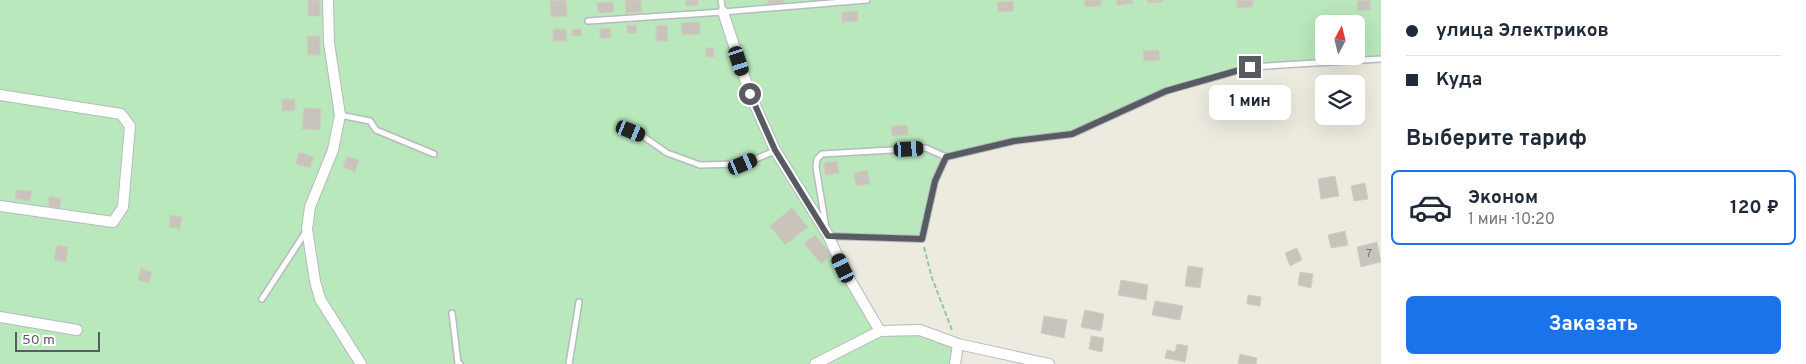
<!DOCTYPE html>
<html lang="ru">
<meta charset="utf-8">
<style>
:root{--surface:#fff;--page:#f2f2f3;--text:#1f2937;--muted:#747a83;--line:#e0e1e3;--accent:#1a73e8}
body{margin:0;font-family:Overpass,sans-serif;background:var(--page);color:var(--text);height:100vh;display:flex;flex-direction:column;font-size:19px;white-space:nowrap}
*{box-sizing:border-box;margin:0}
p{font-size:16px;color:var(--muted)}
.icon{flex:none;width:28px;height:28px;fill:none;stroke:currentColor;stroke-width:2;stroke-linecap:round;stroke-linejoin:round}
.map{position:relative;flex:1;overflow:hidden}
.side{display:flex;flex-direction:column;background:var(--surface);width:425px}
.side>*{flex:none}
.top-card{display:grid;align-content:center;height:110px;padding:0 25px;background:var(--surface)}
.needle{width:32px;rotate:7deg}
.controls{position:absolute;left:1315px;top:15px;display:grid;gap:10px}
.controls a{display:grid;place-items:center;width:50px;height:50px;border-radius:8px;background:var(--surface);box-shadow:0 5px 20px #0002;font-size:25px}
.scale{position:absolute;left:15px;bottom:12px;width:85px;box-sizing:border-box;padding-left:5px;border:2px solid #585c62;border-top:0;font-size:14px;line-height:18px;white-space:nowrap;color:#585c62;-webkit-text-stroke:4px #fff;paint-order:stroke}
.end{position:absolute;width:22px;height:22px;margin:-11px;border:6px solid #585c62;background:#fff;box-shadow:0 0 0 2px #fff}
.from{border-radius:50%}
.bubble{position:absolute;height:35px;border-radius:8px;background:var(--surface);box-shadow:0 5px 20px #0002;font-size:16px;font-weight:700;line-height:35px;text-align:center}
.car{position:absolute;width:15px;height:30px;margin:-15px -8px;border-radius:6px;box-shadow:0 0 4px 1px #0007;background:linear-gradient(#222 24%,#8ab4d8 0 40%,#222 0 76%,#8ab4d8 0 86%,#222 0)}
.top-card b{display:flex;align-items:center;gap:18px;height:48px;font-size:19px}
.top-card b+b{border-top:1px solid var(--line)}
.top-card i{width:12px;height:12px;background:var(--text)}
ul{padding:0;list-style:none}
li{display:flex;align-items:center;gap:15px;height:75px;margin:0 10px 8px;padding:0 15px;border:2px solid transparent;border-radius:8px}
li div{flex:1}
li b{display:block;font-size:19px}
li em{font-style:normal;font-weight:700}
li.on{border-color:var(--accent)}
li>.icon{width:45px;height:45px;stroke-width:1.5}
h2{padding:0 25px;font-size:22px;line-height:60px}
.cta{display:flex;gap:10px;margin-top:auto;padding:10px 25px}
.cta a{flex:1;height:58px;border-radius:8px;background:var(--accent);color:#fff;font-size:20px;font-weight:700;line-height:58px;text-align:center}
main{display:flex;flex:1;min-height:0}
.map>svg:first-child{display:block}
</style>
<main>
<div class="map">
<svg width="1381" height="364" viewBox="0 0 1381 364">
<rect width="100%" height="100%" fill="#edebdf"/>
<path fill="#b8e8bb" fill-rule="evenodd" d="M0 0H1381V59L1251 67 1166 91 1072 134 1014 141 946 157 935 181 922 239 828 236 852 271 880 331 920 330 958 344 955 364H0ZM1324 24H1356V56H1324Z"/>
<g fill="#c8c4bc" stroke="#d2cdbd">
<rect x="308" y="0" width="12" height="16"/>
<polygon points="566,0 567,16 551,17 550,1"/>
<polygon points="625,0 641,0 642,12 626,13"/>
<polygon points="686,0 698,0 698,5 686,6"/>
<polygon points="768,0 784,0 784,3 768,4"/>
<polygon points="1085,0 1101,0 1101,6 1085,7"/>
<polygon points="1117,0 1133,0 1133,3 1117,5"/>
<polygon points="1147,0 1163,0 1163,2 1148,3"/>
<polygon points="1237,0 1253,0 1253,7 1237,8"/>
<polygon points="1370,0 1371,10 1358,11 1357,1"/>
<polygon points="1013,1 1014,11 998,12 997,2"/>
<polygon points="613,2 614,12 598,13 597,3"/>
<polygon points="858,11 858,21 842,22 842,12"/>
<polygon points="700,22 700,34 682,35 681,23"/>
<polygon points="627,25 636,25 637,33 627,33"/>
<polygon points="667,25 668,41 656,41 656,26"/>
<polygon points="611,28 611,38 600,38 600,29"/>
<polygon points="553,29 566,29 567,41 553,41"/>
<rect x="572" y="29" width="9" height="7"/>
<polygon points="307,36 320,36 320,55 308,55"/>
<rect x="706" y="48" width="8" height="9"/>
<polygon points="1159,50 1160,60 1144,61 1143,51"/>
<rect x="282" y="99" width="13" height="12"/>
<polygon points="304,108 321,109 320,130 302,129"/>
<polygon points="907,125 908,135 892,136 891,126"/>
<polygon points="299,152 314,157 310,168 296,164"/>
<polygon points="347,156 359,160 355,172 343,167"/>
<polygon points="837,161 839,173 825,175 824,163"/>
<polygon points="867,170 870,184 856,186 854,173"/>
<polygon points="1335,176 1339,196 1321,199 1318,179"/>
<polygon points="1365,183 1368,199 1354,201 1351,186"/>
<polygon points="17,190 32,191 30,201 15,199"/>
<polygon points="49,197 61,198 60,208 48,206"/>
<polygon points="792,208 808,227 785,245 770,226"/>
<polygon points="170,215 182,217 180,229 169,227"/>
<polygon points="1345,231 1348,245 1331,248 1328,235"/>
<polygon points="815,235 832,255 821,264 804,243"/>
<polygon points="1377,242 1381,262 1361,267 1357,247"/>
<polygon points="57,245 68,247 66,262 54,260"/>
<polygon points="1297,248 1302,260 1290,266 1285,253"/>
<polygon points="1188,266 1203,268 1200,288 1185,286"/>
<polygon points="141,268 152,272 149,283 138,280"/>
<polygon points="1300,272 1313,274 1311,288 1298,285"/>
<polygon points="1121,280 1148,285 1146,300 1118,295"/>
<polygon points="1248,295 1261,297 1260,306 1247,304"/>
<polygon points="1155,301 1183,306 1180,320 1152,315"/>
<polygon points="1085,310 1104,314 1101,331 1081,327"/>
<polygon points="1044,316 1067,320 1064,338 1041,333"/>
<polygon points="1091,336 1104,338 1102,352 1089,349"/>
<polygon points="1177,344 1188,346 1185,362 1165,358 1167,350 1175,352"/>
<polygon points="1240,354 1257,358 1256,364 1238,364"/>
</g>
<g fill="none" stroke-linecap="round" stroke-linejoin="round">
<g stroke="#b7bac0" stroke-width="8">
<g id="service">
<polyline points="721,0 723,12"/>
<polyline points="588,21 723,12 867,0"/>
<polyline points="340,115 370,121 376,130 434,154"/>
<polyline points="621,127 640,134 667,153 700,165 743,164 775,151"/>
<polyline points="826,228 816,167 817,159 822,154 926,148 946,157"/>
<polyline points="828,236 922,239 935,181 946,157 1014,141 1072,134 1166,91 1251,67 1381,59"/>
<polyline points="262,299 307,230"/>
<polyline points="452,313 458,363 460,364"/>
<polyline points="569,364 579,302"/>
</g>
</g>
<g stroke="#b7bac0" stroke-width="12">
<g id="minor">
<polyline points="328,0 329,43 340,115 333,150 310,207 307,229 315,281 320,299 361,364"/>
<polyline points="723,12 750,94 775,150 828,235 843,268 880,331"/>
<polyline points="0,95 121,114 130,126 123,207 113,222 0,206"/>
<polyline points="0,317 77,330"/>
<polyline points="815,364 880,331 920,330 958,344 1049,364"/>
<polyline points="955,364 958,344"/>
</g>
</g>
<polyline stroke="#91c9a4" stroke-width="2" stroke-dasharray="5 2.5" stroke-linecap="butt" points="924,247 932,278 952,330"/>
<use href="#service" stroke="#fff" stroke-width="5"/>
<use href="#minor" stroke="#fff" stroke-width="10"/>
</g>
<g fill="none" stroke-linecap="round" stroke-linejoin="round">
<polyline stroke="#585c62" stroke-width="6" points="750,94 775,150 828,236 922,239 935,181 946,157 1014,141 1072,134 1166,91 1250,67"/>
</g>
<g text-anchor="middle" stroke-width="4" stroke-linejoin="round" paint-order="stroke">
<g font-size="12" fill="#747678">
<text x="1369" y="257">7</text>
</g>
</g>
</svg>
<div class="controls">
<a><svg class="needle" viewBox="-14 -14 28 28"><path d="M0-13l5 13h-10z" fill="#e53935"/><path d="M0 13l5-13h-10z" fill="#747a83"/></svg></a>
<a><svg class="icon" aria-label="layers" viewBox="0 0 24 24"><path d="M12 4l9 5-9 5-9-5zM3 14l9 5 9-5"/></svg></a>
</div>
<div class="scale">50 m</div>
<i class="end from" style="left:750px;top:94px"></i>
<i class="end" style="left:1250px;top:67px"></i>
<div class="bubble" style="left:1209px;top:85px;width:82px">1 мин</div>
<i class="car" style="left:739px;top:61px;rotate:162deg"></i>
<i class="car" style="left:631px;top:131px;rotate:112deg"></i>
<i class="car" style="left:909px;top:149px;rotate:87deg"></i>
<i class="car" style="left:743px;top:164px;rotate:67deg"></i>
<i class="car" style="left:843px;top:268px;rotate:335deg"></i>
</div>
<section class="side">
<div class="top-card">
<b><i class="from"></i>улица Электриков</b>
<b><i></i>Куда</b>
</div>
<h2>Выберите тариф</h2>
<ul>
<li class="on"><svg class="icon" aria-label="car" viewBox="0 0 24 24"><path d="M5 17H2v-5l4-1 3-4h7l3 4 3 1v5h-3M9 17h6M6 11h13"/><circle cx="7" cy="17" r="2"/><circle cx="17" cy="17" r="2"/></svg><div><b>Эконом</b><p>1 мин · 10:20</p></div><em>120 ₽</em></li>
</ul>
<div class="cta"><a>Заказать</a></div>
</section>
</main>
